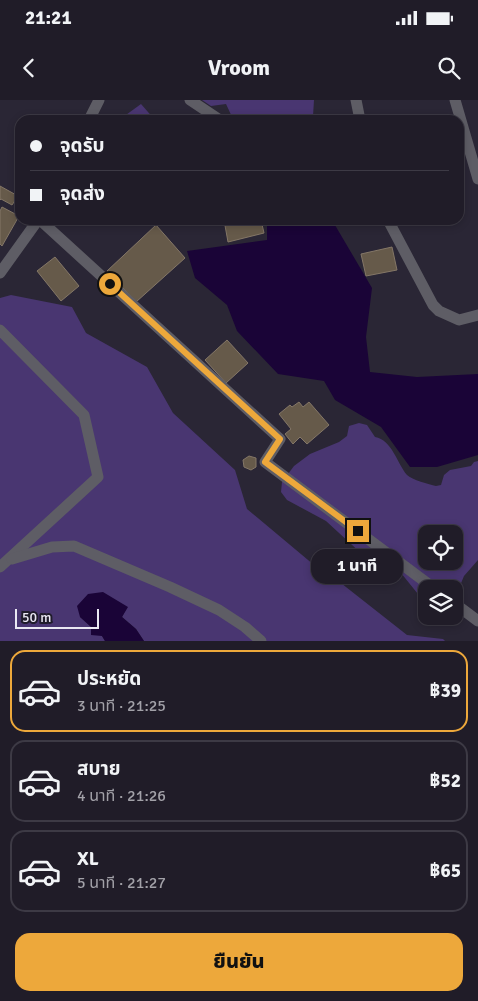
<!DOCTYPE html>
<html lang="th">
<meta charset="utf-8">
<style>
:root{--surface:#201c28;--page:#2d2934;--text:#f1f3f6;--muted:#a2a1a8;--line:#3d3a45;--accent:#eda83b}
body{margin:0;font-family:Signika,"Noto Sans Thai",sans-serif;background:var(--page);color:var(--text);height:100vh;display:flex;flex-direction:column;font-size:19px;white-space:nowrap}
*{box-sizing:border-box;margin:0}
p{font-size:16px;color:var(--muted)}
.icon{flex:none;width:28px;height:28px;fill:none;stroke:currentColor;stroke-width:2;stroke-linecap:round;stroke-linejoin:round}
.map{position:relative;height:541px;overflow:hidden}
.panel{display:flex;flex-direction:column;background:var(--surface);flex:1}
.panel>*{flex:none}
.top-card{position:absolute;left:15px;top:15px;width:449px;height:110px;border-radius:15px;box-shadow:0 2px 8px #0003,0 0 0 1px var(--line);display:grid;align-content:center;height:110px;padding:0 15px;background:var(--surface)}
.fabs{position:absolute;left:418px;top:425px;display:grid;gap:10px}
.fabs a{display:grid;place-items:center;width:45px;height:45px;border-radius:10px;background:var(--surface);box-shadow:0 2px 8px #0003,0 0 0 1px var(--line);font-size:25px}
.scale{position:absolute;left:15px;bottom:12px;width:84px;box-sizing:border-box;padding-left:5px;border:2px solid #eae8f3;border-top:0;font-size:14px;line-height:18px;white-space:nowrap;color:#eae8f3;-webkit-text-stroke:4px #201c2b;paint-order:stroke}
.end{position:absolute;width:22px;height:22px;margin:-11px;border:6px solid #eda83b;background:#111;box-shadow:0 0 0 2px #111}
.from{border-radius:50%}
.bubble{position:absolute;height:35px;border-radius:15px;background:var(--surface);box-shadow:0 2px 8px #0003,0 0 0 1px var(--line);font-size:16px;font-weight:800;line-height:35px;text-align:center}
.top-card b{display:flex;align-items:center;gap:18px;height:48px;font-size:19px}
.top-card b+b{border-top:1px solid var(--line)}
.top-card i{width:12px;height:12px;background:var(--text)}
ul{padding:9px 0 0;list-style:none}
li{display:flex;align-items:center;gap:15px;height:82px;margin:0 10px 8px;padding:0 5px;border:2px solid var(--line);border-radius:15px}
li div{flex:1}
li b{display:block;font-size:19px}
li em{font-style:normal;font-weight:800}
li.on{border-color:var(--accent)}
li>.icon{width:45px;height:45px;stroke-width:1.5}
.button{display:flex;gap:10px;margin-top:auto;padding:10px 15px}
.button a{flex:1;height:58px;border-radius:15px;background:var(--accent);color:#111;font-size:20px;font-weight:800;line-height:58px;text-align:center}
.status{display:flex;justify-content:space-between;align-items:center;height:35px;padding:0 25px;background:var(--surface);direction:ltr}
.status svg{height:14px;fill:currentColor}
header{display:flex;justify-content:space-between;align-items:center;height:65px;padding:0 15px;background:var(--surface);font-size:22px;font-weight:800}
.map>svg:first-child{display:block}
</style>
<div class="status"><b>21:21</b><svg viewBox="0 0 49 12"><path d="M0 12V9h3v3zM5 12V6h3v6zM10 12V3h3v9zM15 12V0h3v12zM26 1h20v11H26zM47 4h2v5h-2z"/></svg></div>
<header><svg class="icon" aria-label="back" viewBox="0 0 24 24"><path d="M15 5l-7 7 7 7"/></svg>Vroom<svg class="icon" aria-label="search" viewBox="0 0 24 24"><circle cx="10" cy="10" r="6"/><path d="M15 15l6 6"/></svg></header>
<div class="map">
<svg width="478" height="541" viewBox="0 0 478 541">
<rect width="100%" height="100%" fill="#2a2635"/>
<g fill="#493671" fill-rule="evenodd">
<polygon points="202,0 314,0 313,16 316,20 237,20 233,19 226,4 211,6"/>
<polygon points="141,4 155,20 119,20"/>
<polygon points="11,195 72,207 86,233 147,267 173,313 235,370 247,409 314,465 332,476 407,535 443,539 445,541 144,541 136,529 122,517 127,507 80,517 102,536 105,541 0,541 0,198"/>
<path d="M359 323 367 325 375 337C392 340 397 363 407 375 412 380 429 384 436 386L441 385 444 375 450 370 471 366 474 362 478 361V460L464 476 454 500V489H426V504L401 473 363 455 326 421 287 400 281 392 282 382 294 366 310 354 339 342 347 336 349 326ZM426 434H454V461H426Z"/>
</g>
<g fill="#1a0437">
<polygon points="267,120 332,120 372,188 366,237 370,272 417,277 478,274 478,355 437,367 410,367 381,327 335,300 324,281 278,274 237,231 227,205 195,178 187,151 267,140"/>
<polygon points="103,492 128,507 122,517 136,529 144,541 105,541 102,536 91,535 91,527 80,517 77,506 88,494"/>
</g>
<g fill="#665a4a" stroke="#847767">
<polygon points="0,86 18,96 12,105 1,99 0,100"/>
<polygon points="2,107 19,116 2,146 0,144 0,111"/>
<polygon points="224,120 261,120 264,133 228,142"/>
<polygon points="156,125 185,158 136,202 107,171"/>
<polygon points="392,147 397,170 366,176 361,154"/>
<polygon points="55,157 79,186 61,201 37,171"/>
<polygon points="227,240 248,263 226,283 205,260"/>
<polygon points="299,302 303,307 309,302 329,325 307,344 300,337 293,344 285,334 291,329 279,314 290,305 292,307"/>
<polygon points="249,356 256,358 256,367 251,370 244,367 243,360"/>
</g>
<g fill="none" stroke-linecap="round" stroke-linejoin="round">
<g stroke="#5e5d65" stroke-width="11">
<polyline points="190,0 220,20"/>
<polyline points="356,0 360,20"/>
<polyline points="455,0 478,79"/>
<polyline points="89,20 99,0"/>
<polyline points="40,120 280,339 265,362 435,489"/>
<polyline points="388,120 433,205 439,211 459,220 478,215"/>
<polyline points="0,173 38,120"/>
<polyline points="0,230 84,315 98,377 0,467"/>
<polyline points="12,459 52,447 74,446 170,487 219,510 245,527 261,541"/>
<polyline points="454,503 478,521"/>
</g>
</g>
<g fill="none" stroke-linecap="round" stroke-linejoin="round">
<polyline stroke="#eda83b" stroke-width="6" points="110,184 280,339 265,362 358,431"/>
</g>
</svg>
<div class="fabs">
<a><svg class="icon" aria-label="locate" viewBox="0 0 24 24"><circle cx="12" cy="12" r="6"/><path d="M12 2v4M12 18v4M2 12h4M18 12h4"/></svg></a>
<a><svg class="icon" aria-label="layers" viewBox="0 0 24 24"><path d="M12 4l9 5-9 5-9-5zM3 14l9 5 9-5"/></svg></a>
</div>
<div class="scale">50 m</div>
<i class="end from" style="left:110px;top:184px"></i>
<i class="end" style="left:358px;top:431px"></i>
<div class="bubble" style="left:311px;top:449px;width:92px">1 นาที</div>
<div class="top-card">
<b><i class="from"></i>จุดรับ</b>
<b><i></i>จุดส่ง</b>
</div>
</div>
<section class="panel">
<ul>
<li class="on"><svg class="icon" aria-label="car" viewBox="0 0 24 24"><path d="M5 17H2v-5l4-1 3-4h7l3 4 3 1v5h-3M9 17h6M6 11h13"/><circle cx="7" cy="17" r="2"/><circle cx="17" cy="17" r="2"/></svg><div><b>ประหยัด</b><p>3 นาที · 21:25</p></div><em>฿39</em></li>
<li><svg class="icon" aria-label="car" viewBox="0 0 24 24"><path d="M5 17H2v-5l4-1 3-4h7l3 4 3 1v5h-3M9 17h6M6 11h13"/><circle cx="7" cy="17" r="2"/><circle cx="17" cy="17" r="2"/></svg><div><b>สบาย</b><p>4 นาที · 21:26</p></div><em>฿52</em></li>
<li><svg class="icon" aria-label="car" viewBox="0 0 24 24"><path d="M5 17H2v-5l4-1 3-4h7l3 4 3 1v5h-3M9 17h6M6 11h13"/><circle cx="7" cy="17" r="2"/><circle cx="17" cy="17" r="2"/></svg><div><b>XL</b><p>5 นาที · 21:27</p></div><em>฿65</em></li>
</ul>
<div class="button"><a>ยืนยัน</a></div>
</section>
